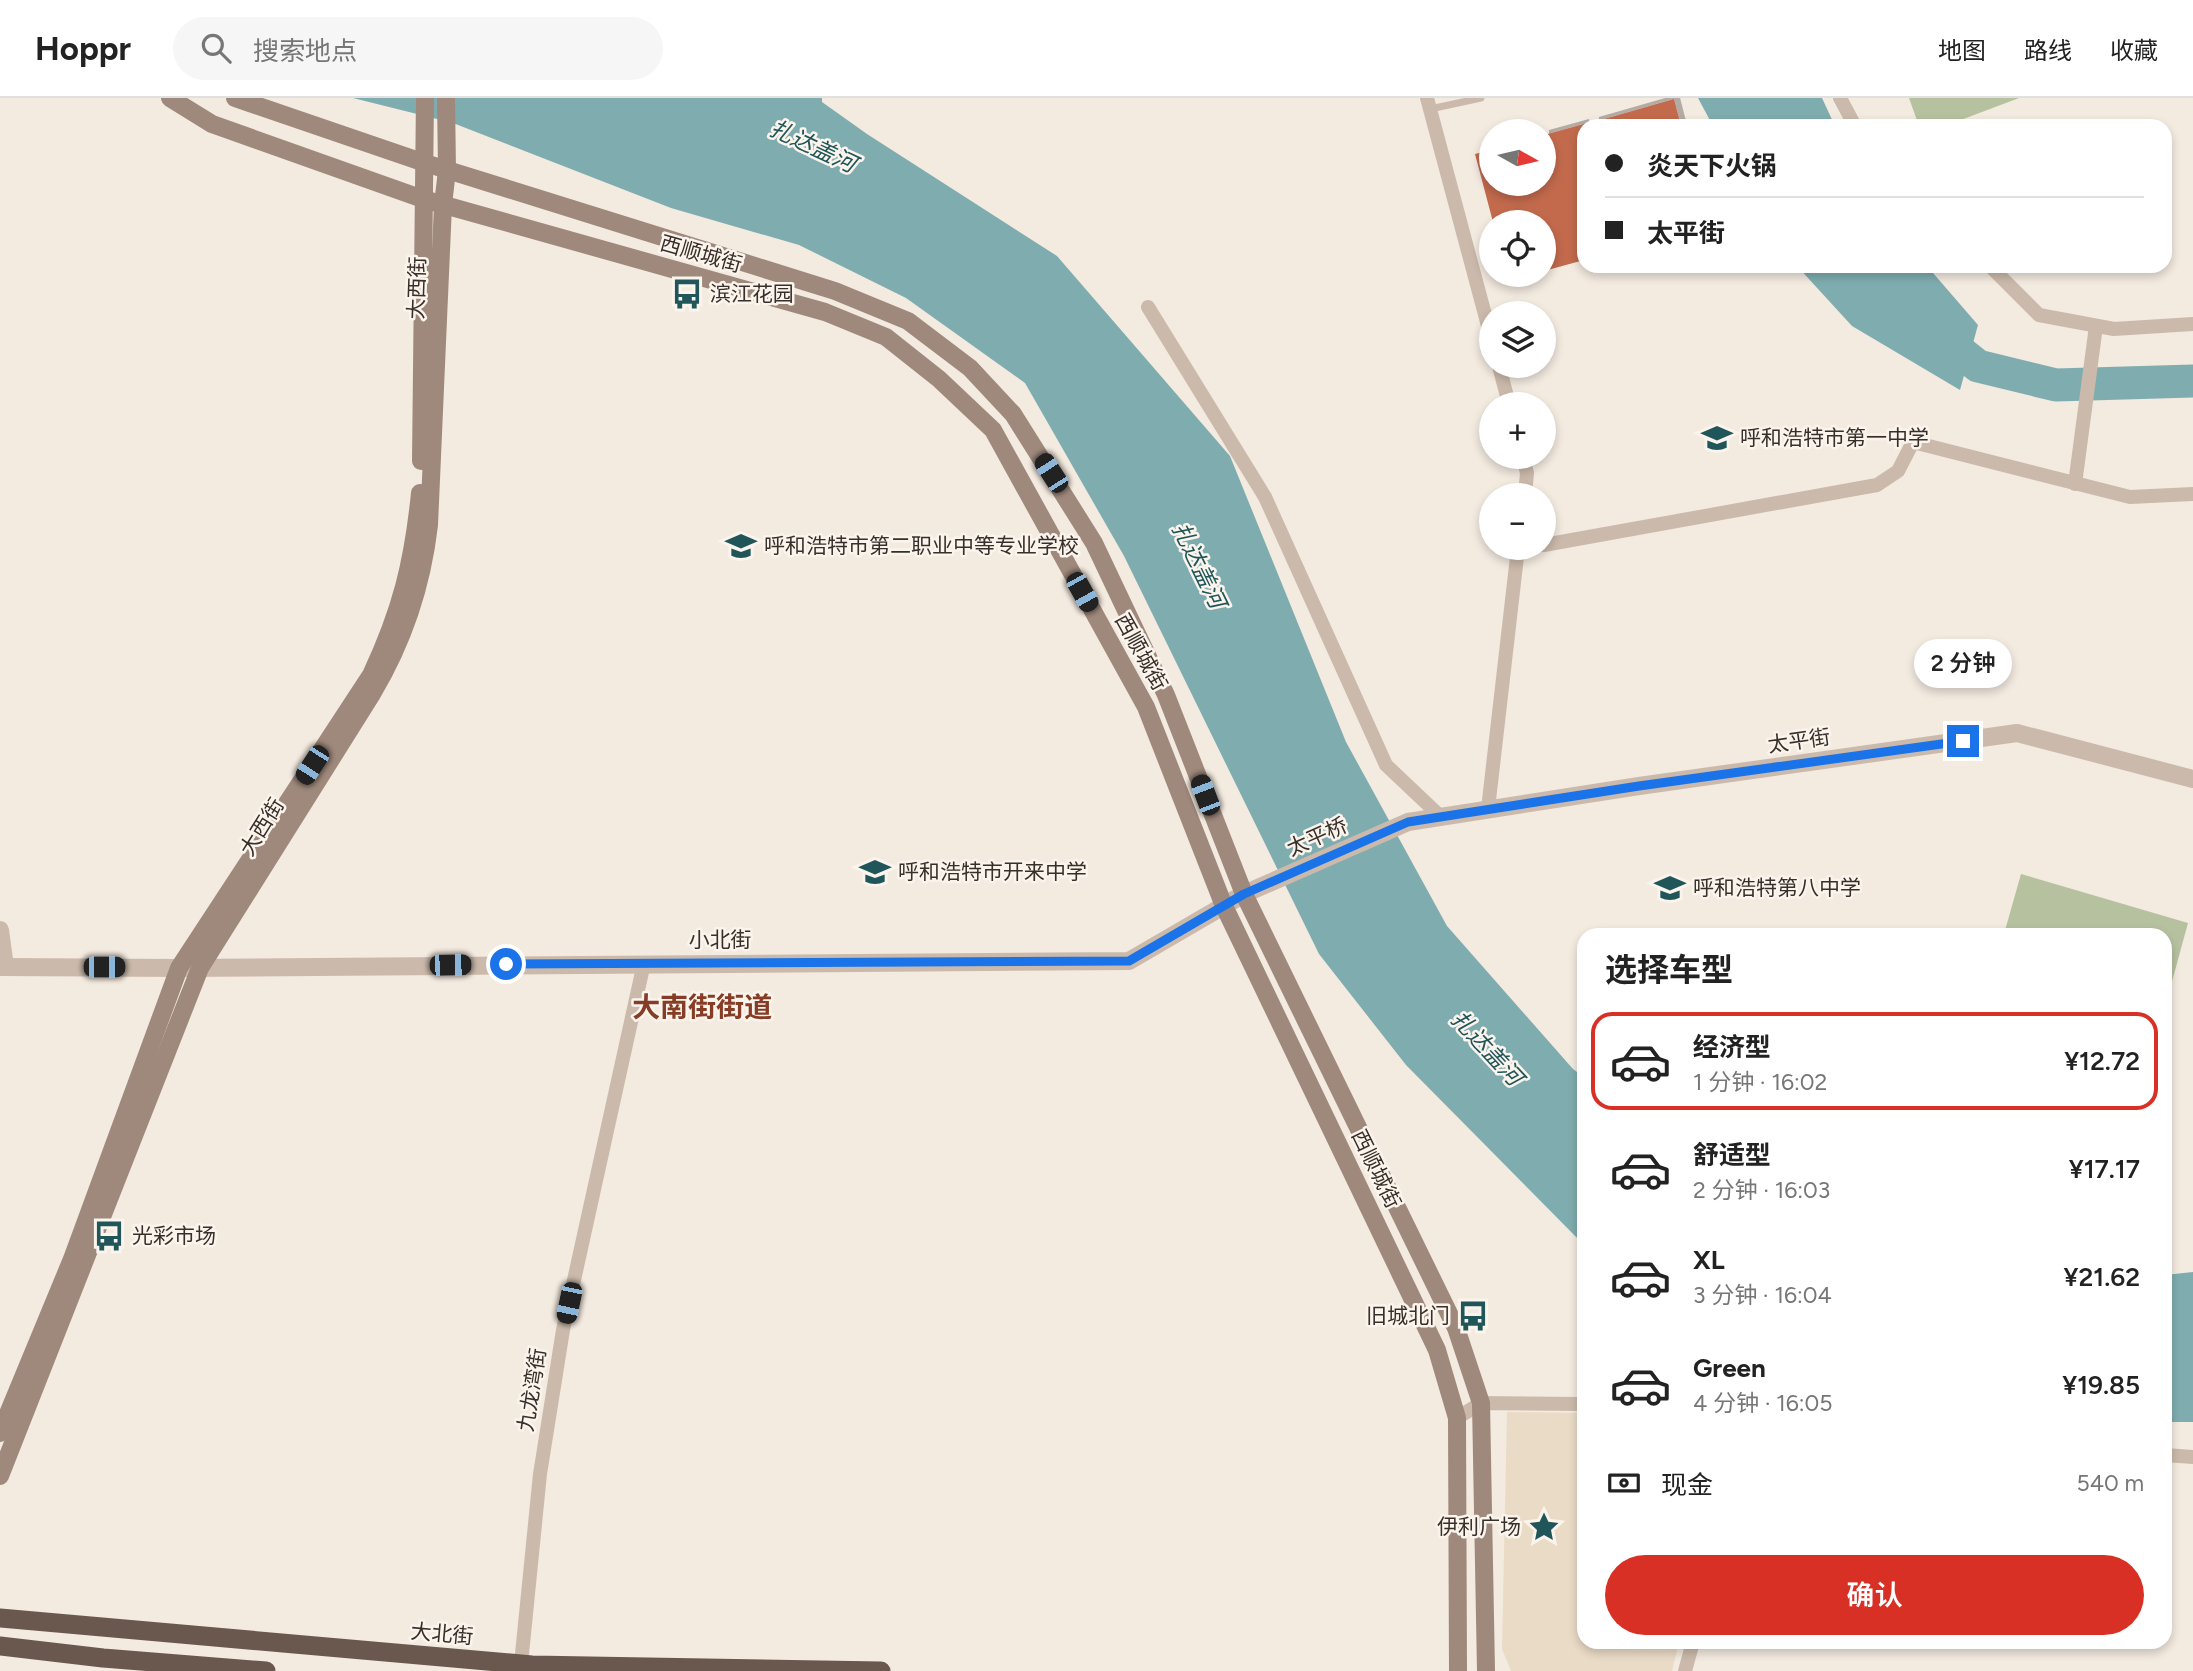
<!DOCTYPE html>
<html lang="zh">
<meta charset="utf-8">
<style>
:root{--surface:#fff;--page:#f6f6f6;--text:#222;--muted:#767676;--line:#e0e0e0;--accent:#d93025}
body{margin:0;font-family:Figtree,"Noto Sans SC",sans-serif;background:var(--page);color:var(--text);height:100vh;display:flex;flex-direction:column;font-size:26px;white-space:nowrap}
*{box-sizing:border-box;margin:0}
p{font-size:23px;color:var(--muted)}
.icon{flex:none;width:38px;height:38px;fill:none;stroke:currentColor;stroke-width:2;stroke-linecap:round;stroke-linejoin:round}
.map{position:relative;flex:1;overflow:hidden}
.side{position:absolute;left:1577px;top:830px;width:595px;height:721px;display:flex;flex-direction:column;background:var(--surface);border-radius:21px;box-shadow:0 4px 10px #0003}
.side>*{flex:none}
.guide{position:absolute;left:1577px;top:21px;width:595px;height:154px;border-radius:21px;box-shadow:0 4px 10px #0003;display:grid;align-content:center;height:154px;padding:0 28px;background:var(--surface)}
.needle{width:46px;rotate:98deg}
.tools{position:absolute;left:1479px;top:21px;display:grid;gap:14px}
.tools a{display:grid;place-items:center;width:77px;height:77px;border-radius:50%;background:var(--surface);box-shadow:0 4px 10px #0003;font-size:35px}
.end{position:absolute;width:32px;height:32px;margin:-16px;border:9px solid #1a73e8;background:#fff;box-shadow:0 0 0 4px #fff}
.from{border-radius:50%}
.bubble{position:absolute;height:49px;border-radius:24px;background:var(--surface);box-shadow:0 4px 10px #0003;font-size:23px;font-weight:600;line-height:49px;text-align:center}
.car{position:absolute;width:21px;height:42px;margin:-21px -10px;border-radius:9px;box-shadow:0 0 5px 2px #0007;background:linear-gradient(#222 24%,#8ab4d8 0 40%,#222 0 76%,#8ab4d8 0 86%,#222 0)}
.guide b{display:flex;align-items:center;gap:24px;height:66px;font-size:26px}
.guide b+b{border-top:2px solid var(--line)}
.guide i{width:18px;height:18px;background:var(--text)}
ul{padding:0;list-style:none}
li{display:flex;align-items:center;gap:21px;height:98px;margin:0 14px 10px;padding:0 14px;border:4px solid transparent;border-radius:21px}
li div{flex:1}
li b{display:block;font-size:26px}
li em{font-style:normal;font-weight:600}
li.selected{border-color:var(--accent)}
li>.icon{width:63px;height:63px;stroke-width:1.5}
h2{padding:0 28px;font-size:32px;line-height:84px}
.pay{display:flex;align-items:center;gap:18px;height:77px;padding:0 28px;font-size:26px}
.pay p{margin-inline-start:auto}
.primary-button{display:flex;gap:14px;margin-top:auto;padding:14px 28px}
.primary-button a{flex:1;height:80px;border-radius:42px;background:var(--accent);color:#fff;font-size:28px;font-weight:600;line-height:80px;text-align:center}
header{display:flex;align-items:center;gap:42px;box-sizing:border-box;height:98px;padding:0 35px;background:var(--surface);border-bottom:2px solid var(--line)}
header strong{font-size:33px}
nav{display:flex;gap:38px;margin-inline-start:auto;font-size:24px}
.search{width:490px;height:63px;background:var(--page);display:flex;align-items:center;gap:18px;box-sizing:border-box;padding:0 24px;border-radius:38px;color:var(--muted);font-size:26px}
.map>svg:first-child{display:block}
</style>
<header>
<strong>Hoppr</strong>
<div class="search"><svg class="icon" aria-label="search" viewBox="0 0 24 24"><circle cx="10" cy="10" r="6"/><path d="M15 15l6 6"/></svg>搜索地点</div>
<nav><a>地图</a><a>路线</a><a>收藏</a></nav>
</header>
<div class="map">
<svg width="2193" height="1573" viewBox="0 0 2193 1573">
<defs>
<filter id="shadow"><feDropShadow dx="5" dy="-5" stdDeviation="0" flood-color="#0004"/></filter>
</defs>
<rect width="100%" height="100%" fill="#f3eae0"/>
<g fill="#b6c29f">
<polygon points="1909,0 2019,0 1945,28 1919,28"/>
<polygon points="2021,776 2188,825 2165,909 2165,836 2004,836"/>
</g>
<polygon fill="#eadbc7" points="1507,1314 1584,1315 1584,1544 1679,1544 1672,1573 1511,1573 1502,1551"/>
<g fill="#7fadaf">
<polygon points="353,0 822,0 822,4 867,36 1057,158 1230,358 1346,644 1447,828 1573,971 1584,979 1584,1147 1406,967 1319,856 1124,458 1025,285 906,200 799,147 671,110 453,25"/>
<polygon points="1698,0 1822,0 1835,28 1713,28"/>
<polygon points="1797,168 1927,168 1978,227 1960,292 1852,228"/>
<polygon points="2193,1174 2193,1324 2165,1324 2165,1177"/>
</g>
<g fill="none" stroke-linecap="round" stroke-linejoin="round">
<polyline stroke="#7fadaf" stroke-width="33" points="1934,233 1978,268 2056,287 2193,283"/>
</g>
<g fill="#c36a4d" filter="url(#shadow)">
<polygon points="1674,1 1681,28 1594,28 1594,24"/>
<polygon points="1584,26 1584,162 1544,173 1544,124 1493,124 1475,56 1491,52 1491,86 1544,86 1544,37"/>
</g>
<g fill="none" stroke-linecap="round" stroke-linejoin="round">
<polyline stroke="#cbbaab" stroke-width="7" points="1430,11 1481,0"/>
<g stroke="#cbbaab" stroke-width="14">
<polyline points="1427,0 1491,239"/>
<polyline points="1840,0 1855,28"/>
<polyline points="1990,168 2039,217 2114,231 2193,226"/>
<polyline points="1148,209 1265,399 1386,667 1441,719"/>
<polyline points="1499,268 1509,306"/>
<polyline points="1523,359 1527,375 1525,397"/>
<polyline points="2075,386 2096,228"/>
<polyline points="1544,447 1877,387 1898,373 1913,344 2130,399 2193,396"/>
<polyline points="1488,711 1518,450"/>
<polyline points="1457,1320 1481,1305 1584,1306"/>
<polyline points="2165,1357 2193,1359"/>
<polyline points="521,1566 540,1376 563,1232 644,865"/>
<polyline points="1685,1573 1693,1544"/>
</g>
<g stroke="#cbbaab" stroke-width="18">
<polyline points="0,832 5,869"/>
<polyline points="0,869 179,870 1129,863 1244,796 1408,724 1639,688 2017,635 2193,681"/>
</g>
<g stroke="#9f897c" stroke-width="18">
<polyline points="170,0 212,26 423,101 825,214 886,239 939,281 993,332 1146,609 1224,808 1437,1252 1457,1320 1458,1573"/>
<polyline points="235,0 425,65 835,193 908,223 970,270 1013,316 1094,445 1166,597 1244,796 1456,1230 1481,1305 1486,1573"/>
<polyline points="421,363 425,0"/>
<path d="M0 1335 72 1161 179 870 371 577C401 513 413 465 420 395"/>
<path d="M0 1378 200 870 372 596C403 544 422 488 429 427L443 107 447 72 446 0"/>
</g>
<g stroke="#6a584f" stroke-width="19">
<polyline points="0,1520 532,1567 881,1573"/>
<polyline points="0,1548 103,1560 266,1573"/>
</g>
</g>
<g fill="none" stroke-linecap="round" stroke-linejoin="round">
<polyline stroke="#1a73e8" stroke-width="9" points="506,866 1129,863 1244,796 1408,724 1639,688 1963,643"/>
</g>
<defs>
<g id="bus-bare" transform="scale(2.415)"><path d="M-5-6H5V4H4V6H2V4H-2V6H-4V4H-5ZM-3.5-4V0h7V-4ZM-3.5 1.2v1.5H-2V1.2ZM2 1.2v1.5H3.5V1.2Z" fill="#20565a" stroke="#faf4ec" stroke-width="2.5" paint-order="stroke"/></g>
<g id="school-bare" transform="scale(2.415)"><path d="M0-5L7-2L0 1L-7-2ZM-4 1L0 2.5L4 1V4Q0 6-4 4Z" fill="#20565a" stroke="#faf4ec" stroke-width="2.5" paint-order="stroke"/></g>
<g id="sight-bare" transform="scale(2.415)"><path d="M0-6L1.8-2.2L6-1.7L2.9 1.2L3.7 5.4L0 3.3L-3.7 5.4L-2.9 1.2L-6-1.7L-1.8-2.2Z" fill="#20565a" stroke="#faf4ec" stroke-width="2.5" paint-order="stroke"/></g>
</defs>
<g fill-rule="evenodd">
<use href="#bus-bare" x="687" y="196"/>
<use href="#school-bare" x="1717" y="340"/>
<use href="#school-bare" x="741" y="448"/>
<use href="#school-bare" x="875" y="774"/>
<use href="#school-bare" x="1670" y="790"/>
<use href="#bus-bare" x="109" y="1138"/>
<use href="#bus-bare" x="1473" y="1218"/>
<use href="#sight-bare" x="1544" y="1429"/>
</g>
<g text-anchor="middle" stroke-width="5" stroke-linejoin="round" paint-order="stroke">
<g font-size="21" fill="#392f2a" stroke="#faf4ec">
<text transform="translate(701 156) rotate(16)" y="7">西顺城街</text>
<text transform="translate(417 190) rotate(-88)" y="7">大西街</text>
<text transform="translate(1141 554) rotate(61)" y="7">西顺城街</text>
<text transform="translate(1799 643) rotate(-8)" y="7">太平街</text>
<text transform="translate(262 729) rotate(-58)" y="7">大西街</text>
<text transform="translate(1317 739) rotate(-24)" y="7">太平桥</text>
<text x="720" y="849">小北街</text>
<text transform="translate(1376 1071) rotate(64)" y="7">西顺城街</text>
<text transform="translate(532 1292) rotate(-81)" y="7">九龙湾街</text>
<text transform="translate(442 1536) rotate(5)" y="7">大北街</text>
</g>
<g font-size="21" fill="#392f2a" stroke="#faf4ec" text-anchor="start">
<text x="710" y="203">滨江花园</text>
<text x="1740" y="347">呼和浩特市第一中学</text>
<text x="764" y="455">呼和浩特市第二职业中等专业学校</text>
<text x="898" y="781">呼和浩特市开来中学</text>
<text x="1693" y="797">呼和浩特第八中学</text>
<text x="132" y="1145">光彩市场</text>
<text x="1450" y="1225" text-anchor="end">旧城北门</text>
<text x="1521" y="1436" text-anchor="end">伊利广场</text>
</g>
<g font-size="23" font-style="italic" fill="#20565a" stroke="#faf4ec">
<text transform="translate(813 48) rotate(25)" y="8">扎达盖河</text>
<text transform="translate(1199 467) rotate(64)" y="8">扎达盖河</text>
<text transform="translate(1487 950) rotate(47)" y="8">扎达盖河</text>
</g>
<g font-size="28" font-weight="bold" fill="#863c25" stroke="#faf4ec">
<text x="702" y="919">大南街街道</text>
</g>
</g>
</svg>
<div class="tools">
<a><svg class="needle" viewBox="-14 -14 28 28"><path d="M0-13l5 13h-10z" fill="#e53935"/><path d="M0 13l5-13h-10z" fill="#767676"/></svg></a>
<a><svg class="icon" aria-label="locate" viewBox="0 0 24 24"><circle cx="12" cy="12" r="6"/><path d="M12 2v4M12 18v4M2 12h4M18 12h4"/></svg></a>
<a><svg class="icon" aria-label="layers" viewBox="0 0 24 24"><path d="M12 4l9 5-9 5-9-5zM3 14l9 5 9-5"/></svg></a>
<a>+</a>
<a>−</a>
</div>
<i class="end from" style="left:506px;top:866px"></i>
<i class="end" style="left:1963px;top:643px"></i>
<div class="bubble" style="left:1914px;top:541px;width:98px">2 分钟</div>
<i class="car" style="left:1051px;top:375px;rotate:327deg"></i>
<i class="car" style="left:1082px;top:494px;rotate:151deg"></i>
<i class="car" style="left:312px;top:667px;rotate:213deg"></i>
<i class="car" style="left:1205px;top:697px;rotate:339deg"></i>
<i class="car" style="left:450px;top:867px;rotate:89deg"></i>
<i class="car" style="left:104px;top:869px;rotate:90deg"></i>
<i class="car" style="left:569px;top:1205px;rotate:192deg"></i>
<div class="guide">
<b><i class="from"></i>炎天下火锅</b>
<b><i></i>太平街</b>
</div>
<section class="side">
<h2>选择车型</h2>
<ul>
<li class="selected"><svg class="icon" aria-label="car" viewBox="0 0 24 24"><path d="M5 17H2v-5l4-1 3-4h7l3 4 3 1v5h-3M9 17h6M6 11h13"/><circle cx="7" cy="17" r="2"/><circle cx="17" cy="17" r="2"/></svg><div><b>经济型</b><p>1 分钟 · 16:02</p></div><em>¥12.72</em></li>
<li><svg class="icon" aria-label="car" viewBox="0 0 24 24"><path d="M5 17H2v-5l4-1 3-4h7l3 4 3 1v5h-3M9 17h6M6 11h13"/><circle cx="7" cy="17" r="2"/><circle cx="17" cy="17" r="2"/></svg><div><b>舒适型</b><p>2 分钟 · 16:03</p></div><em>¥17.17</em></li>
<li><svg class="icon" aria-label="car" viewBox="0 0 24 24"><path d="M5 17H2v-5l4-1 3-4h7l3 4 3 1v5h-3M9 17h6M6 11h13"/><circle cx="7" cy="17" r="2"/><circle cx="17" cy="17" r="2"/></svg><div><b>XL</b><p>3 分钟 · 16:04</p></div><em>¥21.62</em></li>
<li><svg class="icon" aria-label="car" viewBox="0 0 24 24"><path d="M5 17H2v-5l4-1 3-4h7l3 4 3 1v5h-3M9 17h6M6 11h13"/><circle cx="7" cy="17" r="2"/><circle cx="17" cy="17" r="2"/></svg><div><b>Green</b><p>4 分钟 · 16:05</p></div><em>¥19.85</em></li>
</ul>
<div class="pay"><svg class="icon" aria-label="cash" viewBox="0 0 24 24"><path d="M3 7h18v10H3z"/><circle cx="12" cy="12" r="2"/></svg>现金<p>540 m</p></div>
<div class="primary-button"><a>确认</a></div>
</section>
</div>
